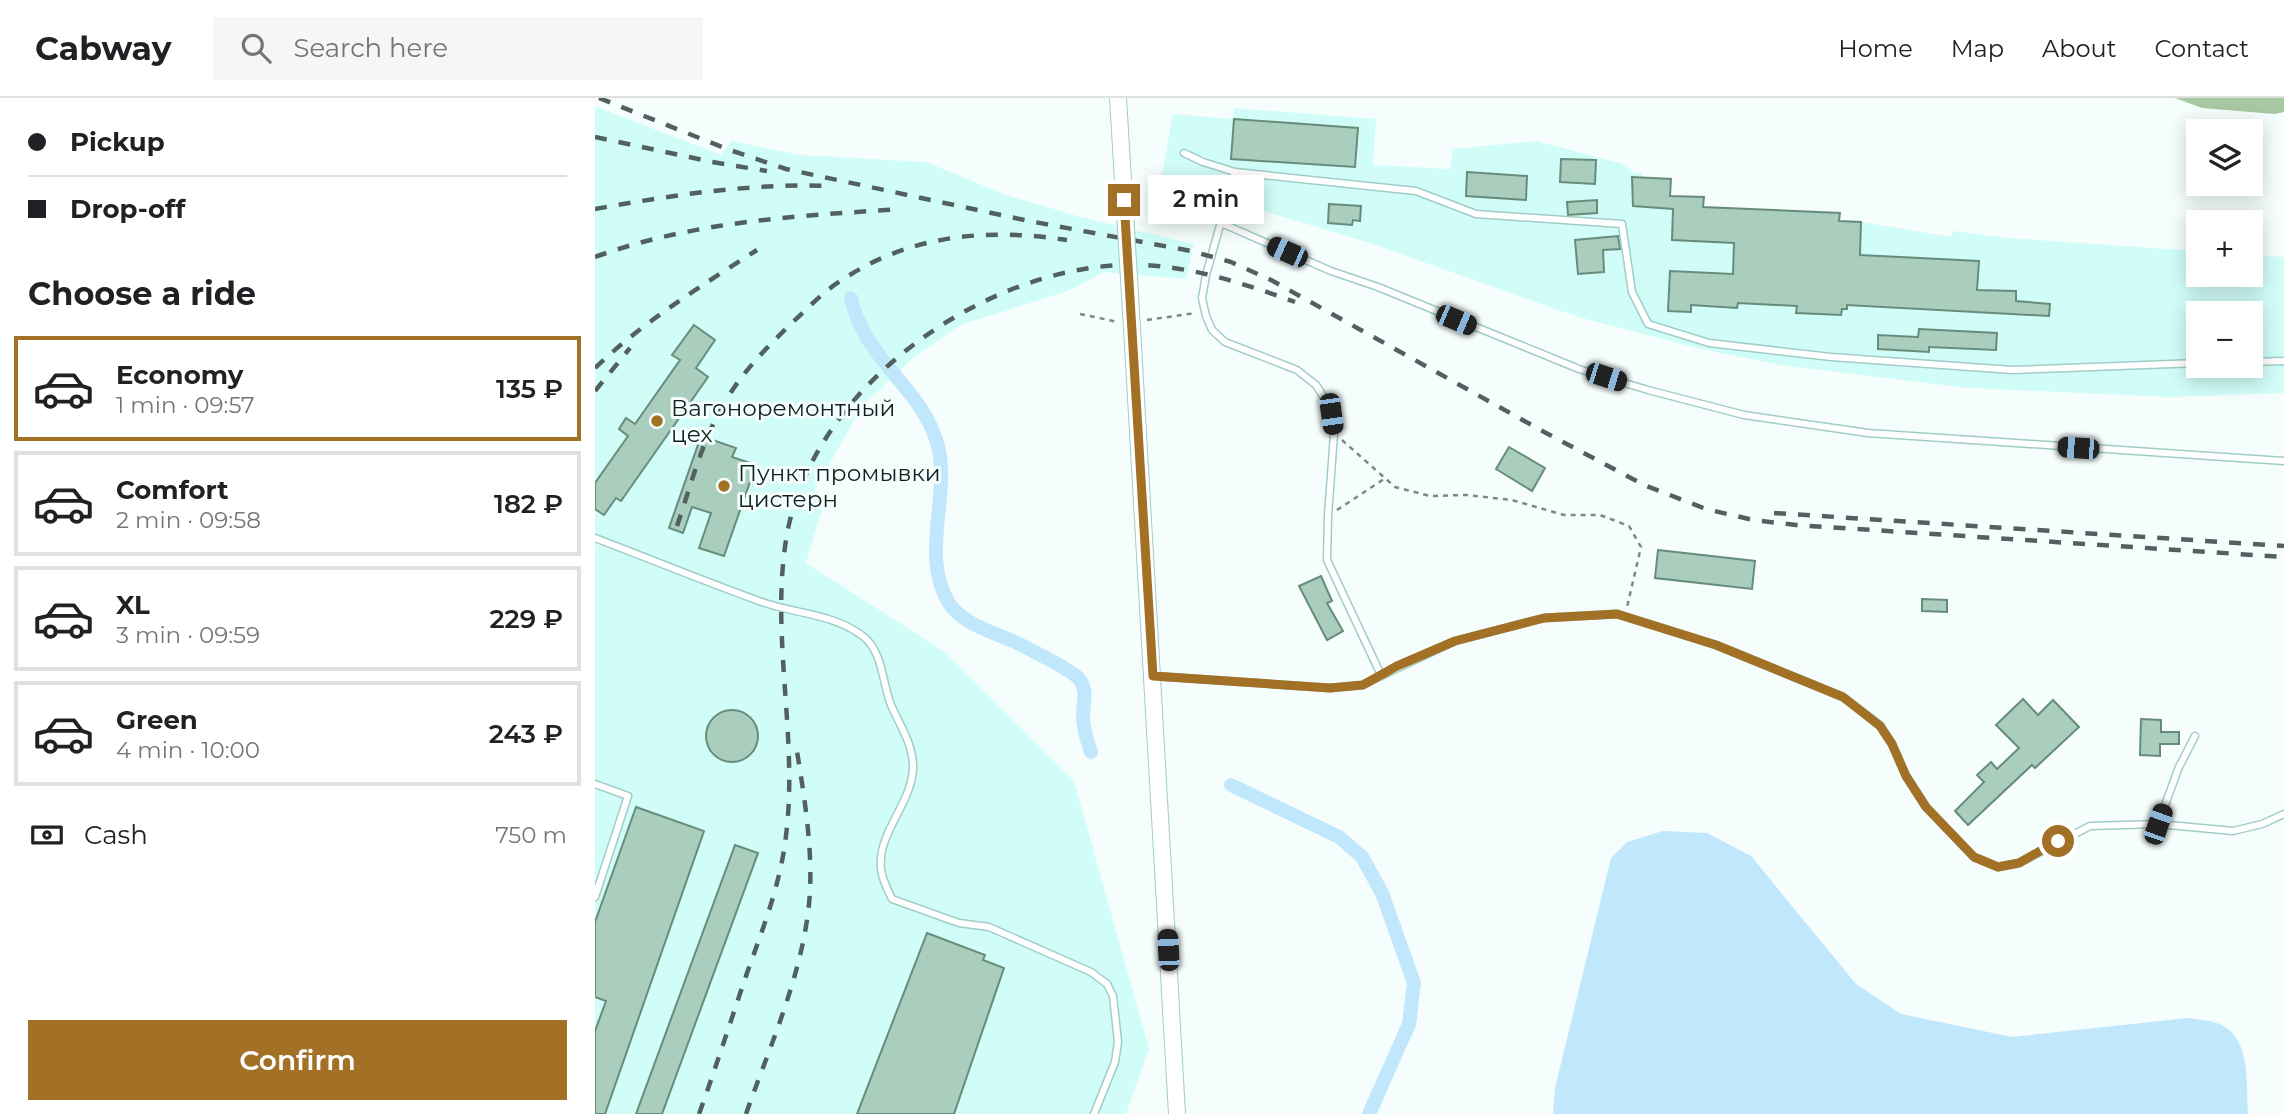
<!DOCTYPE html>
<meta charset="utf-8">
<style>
:root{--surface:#fff;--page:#f6f6f6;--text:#202124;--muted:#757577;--line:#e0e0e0;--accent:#a27126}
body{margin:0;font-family:Montserrat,sans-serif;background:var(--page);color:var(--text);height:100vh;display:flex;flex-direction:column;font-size:26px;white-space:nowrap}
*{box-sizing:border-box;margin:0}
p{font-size:23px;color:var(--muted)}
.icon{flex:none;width:38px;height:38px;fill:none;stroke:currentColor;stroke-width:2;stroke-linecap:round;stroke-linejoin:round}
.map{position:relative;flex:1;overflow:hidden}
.drawer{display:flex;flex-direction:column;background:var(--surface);width:595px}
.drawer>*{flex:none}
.top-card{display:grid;align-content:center;height:154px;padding:0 28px;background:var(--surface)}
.tools{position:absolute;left:1591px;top:21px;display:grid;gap:14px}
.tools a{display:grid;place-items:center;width:77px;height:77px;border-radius:0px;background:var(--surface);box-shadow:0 4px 18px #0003;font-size:35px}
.end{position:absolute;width:32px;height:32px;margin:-16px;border:9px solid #a27126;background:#fff;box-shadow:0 0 0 4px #fff}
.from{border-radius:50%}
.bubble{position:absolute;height:49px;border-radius:0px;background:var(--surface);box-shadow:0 4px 18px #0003;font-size:23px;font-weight:600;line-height:49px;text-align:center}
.car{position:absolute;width:21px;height:42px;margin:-21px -10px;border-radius:9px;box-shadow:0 0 5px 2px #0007;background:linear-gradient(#222 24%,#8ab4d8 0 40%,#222 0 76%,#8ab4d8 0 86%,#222 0)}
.top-card b{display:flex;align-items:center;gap:24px;height:66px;font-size:26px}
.top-card b+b{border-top:2px solid var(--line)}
.top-card i{width:18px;height:18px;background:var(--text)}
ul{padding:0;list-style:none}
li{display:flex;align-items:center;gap:21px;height:105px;margin:0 14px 10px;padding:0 14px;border:4px solid var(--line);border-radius:0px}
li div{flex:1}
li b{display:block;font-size:26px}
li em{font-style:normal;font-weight:600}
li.selected{border-color:var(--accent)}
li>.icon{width:63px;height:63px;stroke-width:1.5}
h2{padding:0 28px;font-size:32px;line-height:84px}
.pay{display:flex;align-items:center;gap:18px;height:77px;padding:0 28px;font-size:26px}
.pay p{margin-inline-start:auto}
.cta{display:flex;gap:14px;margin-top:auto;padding:14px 28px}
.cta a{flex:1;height:80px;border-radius:0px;background:var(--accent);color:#fff;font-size:28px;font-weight:600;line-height:80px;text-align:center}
header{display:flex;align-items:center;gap:42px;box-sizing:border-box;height:98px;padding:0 35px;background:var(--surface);border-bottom:2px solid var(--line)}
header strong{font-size:33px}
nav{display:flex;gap:38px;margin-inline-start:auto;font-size:24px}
.search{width:490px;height:63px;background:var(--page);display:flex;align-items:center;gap:18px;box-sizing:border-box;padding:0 24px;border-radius:0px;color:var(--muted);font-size:26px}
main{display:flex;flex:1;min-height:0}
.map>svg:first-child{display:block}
</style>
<header>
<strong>Cabway</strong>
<div class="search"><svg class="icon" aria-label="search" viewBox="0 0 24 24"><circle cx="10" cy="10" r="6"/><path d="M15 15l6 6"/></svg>Search here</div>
<nav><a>Home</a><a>Map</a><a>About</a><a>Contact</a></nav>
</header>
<main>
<section class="drawer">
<div class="top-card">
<b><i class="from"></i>Pickup</b>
<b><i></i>Drop-off</b>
</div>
<h2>Choose a ride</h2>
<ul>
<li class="selected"><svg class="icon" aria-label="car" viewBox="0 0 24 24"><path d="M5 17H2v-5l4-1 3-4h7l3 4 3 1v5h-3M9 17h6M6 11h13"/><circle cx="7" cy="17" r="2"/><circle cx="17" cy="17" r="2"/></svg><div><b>Economy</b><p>1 min · 09:57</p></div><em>135 ₽</em></li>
<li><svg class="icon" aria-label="car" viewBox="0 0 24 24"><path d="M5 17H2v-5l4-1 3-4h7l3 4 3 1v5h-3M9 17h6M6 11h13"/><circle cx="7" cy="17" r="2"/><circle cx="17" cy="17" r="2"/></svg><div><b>Comfort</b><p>2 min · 09:58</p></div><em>182 ₽</em></li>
<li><svg class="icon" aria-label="car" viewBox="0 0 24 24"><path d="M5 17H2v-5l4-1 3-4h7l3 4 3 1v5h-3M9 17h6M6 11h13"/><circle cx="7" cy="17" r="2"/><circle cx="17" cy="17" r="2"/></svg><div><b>XL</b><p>3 min · 09:59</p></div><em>229 ₽</em></li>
<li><svg class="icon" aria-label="car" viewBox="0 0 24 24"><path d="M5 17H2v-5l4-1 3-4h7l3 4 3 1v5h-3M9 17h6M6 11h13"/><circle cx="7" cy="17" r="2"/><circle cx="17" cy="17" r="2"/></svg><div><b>Green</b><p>4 min · 10:00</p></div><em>243 ₽</em></li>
</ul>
<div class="pay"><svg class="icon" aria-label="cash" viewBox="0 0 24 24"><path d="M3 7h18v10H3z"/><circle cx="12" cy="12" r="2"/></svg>Cash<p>750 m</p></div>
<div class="cta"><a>Confirm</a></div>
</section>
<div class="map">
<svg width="1689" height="1016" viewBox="0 0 1689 1016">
<rect width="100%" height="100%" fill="#f5fefd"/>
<g fill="#d1fdf8" fill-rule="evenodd">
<polygon points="0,8 126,57 136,43 206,57 331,64 411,97 486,119 599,146 591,181 510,174 473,193 365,227 318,260 275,301 260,320 218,396 229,403 211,465 350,554 479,683 554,951 531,1016 0,1016"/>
<path d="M639 10 781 21 778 67 856 71 857 51 941 43 1028 66 1039 75H1047V80L1076 81V98L1109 99V109L1245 115V123L1266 124 1356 139 1358 133 1412 140 1603 153V177H1656V157L1689 159V295L1575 299 1373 290 1186 267 1106 251 983 219 778 146 566 82 578 16 638 21ZM1603 215H1656V268H1603Z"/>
</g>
<polygon fill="#a7c8a3" points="1580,0 1689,0 1689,14 1680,16 1607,10"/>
<path fill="#c1e7fd" d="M1068 733 1112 735 1156 758 1261 886 1306 916 1417 939 1593 920C1605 922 1620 922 1630 929 1656 945 1651 989 1653 1016H958L960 990 1016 760 1032 744Z"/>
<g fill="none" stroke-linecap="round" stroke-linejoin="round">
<g stroke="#c1e7fd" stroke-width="14">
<path d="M256 200C269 261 324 287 342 344 357 395 324 457 354 505 368 527 399 534 422 545 436 552 450 559 464 567 470 571 481 576 485 582 493 594 488 605 488 618 488 630 492 643 496 654"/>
<polyline points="636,687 744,739 767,759 787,795 819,885 814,926 774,1016"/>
</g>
</g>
<g fill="#a9cebd" stroke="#688c7c" stroke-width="2">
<polygon points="639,21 763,30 760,69 636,61"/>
<polygon points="966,61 1001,62 1000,86 965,84"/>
<polygon points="872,74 932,78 931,102 871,98"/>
<polygon points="1037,79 1076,81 1075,98 1109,99 1108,109 1245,115 1244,123 1266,124 1265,157 1384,163 1382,192 1421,193 1421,203 1455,206 1454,218 1252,207 1252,211 1247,211 1246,217 1201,215 1202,208 1143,205 1142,210 1096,207 1096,214 1073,213 1075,173 1138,176 1139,145 1077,142 1078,111 1038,108"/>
<polygon points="1002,102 1002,115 973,117 972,104"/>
<polygon points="734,106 766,108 765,123 758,122 757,127 733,125"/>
<polygon points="1023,138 1025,151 1008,152 1009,174 983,176 980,142"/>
<polygon points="99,227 120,242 101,270 113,279 26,403 21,400 9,417 0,411 0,385 33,338 24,331 31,320 40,326 85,262 77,257"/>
<polygon points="1324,231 1402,235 1401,252 1334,249 1334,254 1283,251 1283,237 1323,239"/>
<polygon points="106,338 141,350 137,359 161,367 129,458 104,450 116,415 97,409 88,435 74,430"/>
<polygon points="914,349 950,370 937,393 901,371"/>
<polygon points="1063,452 1160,463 1157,491 1060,480"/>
<polygon points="726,478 737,503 732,505 748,533 732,542 704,488"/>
<polygon points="1327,501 1352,502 1352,514 1327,513"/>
<polygon points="1428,601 1443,617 1458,602 1484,629 1440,670 1437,667 1373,727 1360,713 1389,684 1382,677 1396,664 1402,671 1424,650 1401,627"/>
<circle cx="137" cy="638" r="26"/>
<polygon points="1546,621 1566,622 1566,634 1584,634 1584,646 1565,646 1565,658 1545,657"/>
<polygon points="41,709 109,733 10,1016 0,1016 0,933 11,903 0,899 0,824"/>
<polygon points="140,747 163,755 67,1016 41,1016"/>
<polygon points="332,835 390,857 388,862 409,870 359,1016 262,1016"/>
</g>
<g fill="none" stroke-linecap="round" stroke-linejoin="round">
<g stroke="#a1cdc8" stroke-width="9">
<g id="service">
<polyline points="589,55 608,64 640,74 821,93 881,116 1027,126 1037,194 1053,226 1114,245 1236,259 1417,272 1603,265"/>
<polyline points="640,74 611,177 607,200 611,218 617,232 630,244 702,272 721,287 732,304 739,336 733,418 732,462 786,577"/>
<polyline points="626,125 736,173 783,189 984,271 1053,292 1149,317 1273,335 1689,363"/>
<polyline points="1656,264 1689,263"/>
<path d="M0 440C55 461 109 483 164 503 198 516 239 515 269 539 288 555 287 584 296 607 305 628 319 647 318 671 316 707 282 735 286 771 287 781 292 791 297 801L364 825 394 829 496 874 512 886 518 898 523 944 520 964 499 1016"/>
<polyline points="560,578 735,590 767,587 860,543 949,520 1022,516 1121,547 1248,599 1285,627 1297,646 1311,678 1331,709 1379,759 1403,769 1424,765 1495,728 1563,726 1638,733 1667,726 1689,716"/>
<polyline points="0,686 33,698 0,799"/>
<polyline points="1563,726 1584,669 1600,638"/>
</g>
</g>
<g stroke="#a1cdc8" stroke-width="18">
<polyline id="tertiary" points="537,230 582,1016"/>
</g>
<g stroke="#7a8887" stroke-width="2.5" stroke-dasharray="5 5" stroke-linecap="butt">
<polyline points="485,216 523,224"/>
<polyline points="552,222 601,215"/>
<polyline points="747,342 800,389 835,398 871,397 917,402 969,417 1005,417 1034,428 1046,449 1032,509"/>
<polyline points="742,412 789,381"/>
</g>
<use href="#service" stroke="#fff" stroke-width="6"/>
<use href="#tertiary" stroke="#fff" stroke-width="16"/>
<g stroke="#52605f" stroke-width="4.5" stroke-dasharray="12 12" stroke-linecap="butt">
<polyline points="4,0 132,51 191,71 434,123 596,153 636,164 676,182 951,335 1049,387 1111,411 1158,422 1201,427 1689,459"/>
<polyline points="0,39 117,64 172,73"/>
<path d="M0 111C78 97 156 85 236 88"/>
<path d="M0 159C99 123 202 118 306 111"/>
<path d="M0 270C48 224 106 188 162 152"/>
<polyline points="0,293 35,250"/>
<polyline points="1179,415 1689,448"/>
<path d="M82 428C96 387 107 342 130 304 148 273 173 248 199 223 214 209 229 193 247 182 316 136 393 130 472 142"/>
<path d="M104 1016C121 969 136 922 152 875 167 833 184 790 190 745 205 642 174 538 192 436 219 290 382 174 525 167 584 164 645 184 700 204"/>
<path d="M151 1016C173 953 202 889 212 822 221 765 210 704 201 647"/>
</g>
<g stroke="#a1cdc8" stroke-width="18" stroke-linecap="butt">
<polyline id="tertiary-bridge" points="523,0 537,230"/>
</g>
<use href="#tertiary-bridge" stroke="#fff" stroke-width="16"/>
</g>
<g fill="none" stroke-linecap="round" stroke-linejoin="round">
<polyline stroke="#a27126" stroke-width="9" points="529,102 558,578 735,590 768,587 802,568 860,543 949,520 1022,516 1121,547 1248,599 1285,628 1297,646 1311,678 1331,709 1379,759 1403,769 1424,765 1463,743"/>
</g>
<g fill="#a27126" stroke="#f5fefd" stroke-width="2.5">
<circle cx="62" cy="323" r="7"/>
<circle cx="129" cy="388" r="7"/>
</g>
<g text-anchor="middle" stroke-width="6" stroke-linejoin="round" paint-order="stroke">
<g font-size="23" fill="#0f201f" stroke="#f5fefd" text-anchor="start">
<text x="76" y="318">Вагоноремонтный<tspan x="76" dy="26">цех</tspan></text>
<text x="143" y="383">Пункт промывки<tspan x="143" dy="26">цистерн</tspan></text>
</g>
</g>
</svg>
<div class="tools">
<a><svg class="icon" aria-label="layers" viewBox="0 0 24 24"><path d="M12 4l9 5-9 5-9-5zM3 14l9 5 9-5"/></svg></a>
<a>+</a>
<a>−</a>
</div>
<i class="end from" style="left:1463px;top:743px"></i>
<i class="end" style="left:529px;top:102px"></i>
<div class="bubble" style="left:553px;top:77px;width:116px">2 min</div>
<i class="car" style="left:692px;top:154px;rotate:294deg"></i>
<i class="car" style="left:861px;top:222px;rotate:113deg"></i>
<i class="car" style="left:1011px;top:279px;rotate:108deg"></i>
<i class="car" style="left:736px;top:316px;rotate:172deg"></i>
<i class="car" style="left:1483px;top:350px;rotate:274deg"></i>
<i class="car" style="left:1563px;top:726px;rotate:19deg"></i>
<i class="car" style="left:573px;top:852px;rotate:357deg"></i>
</div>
</main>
